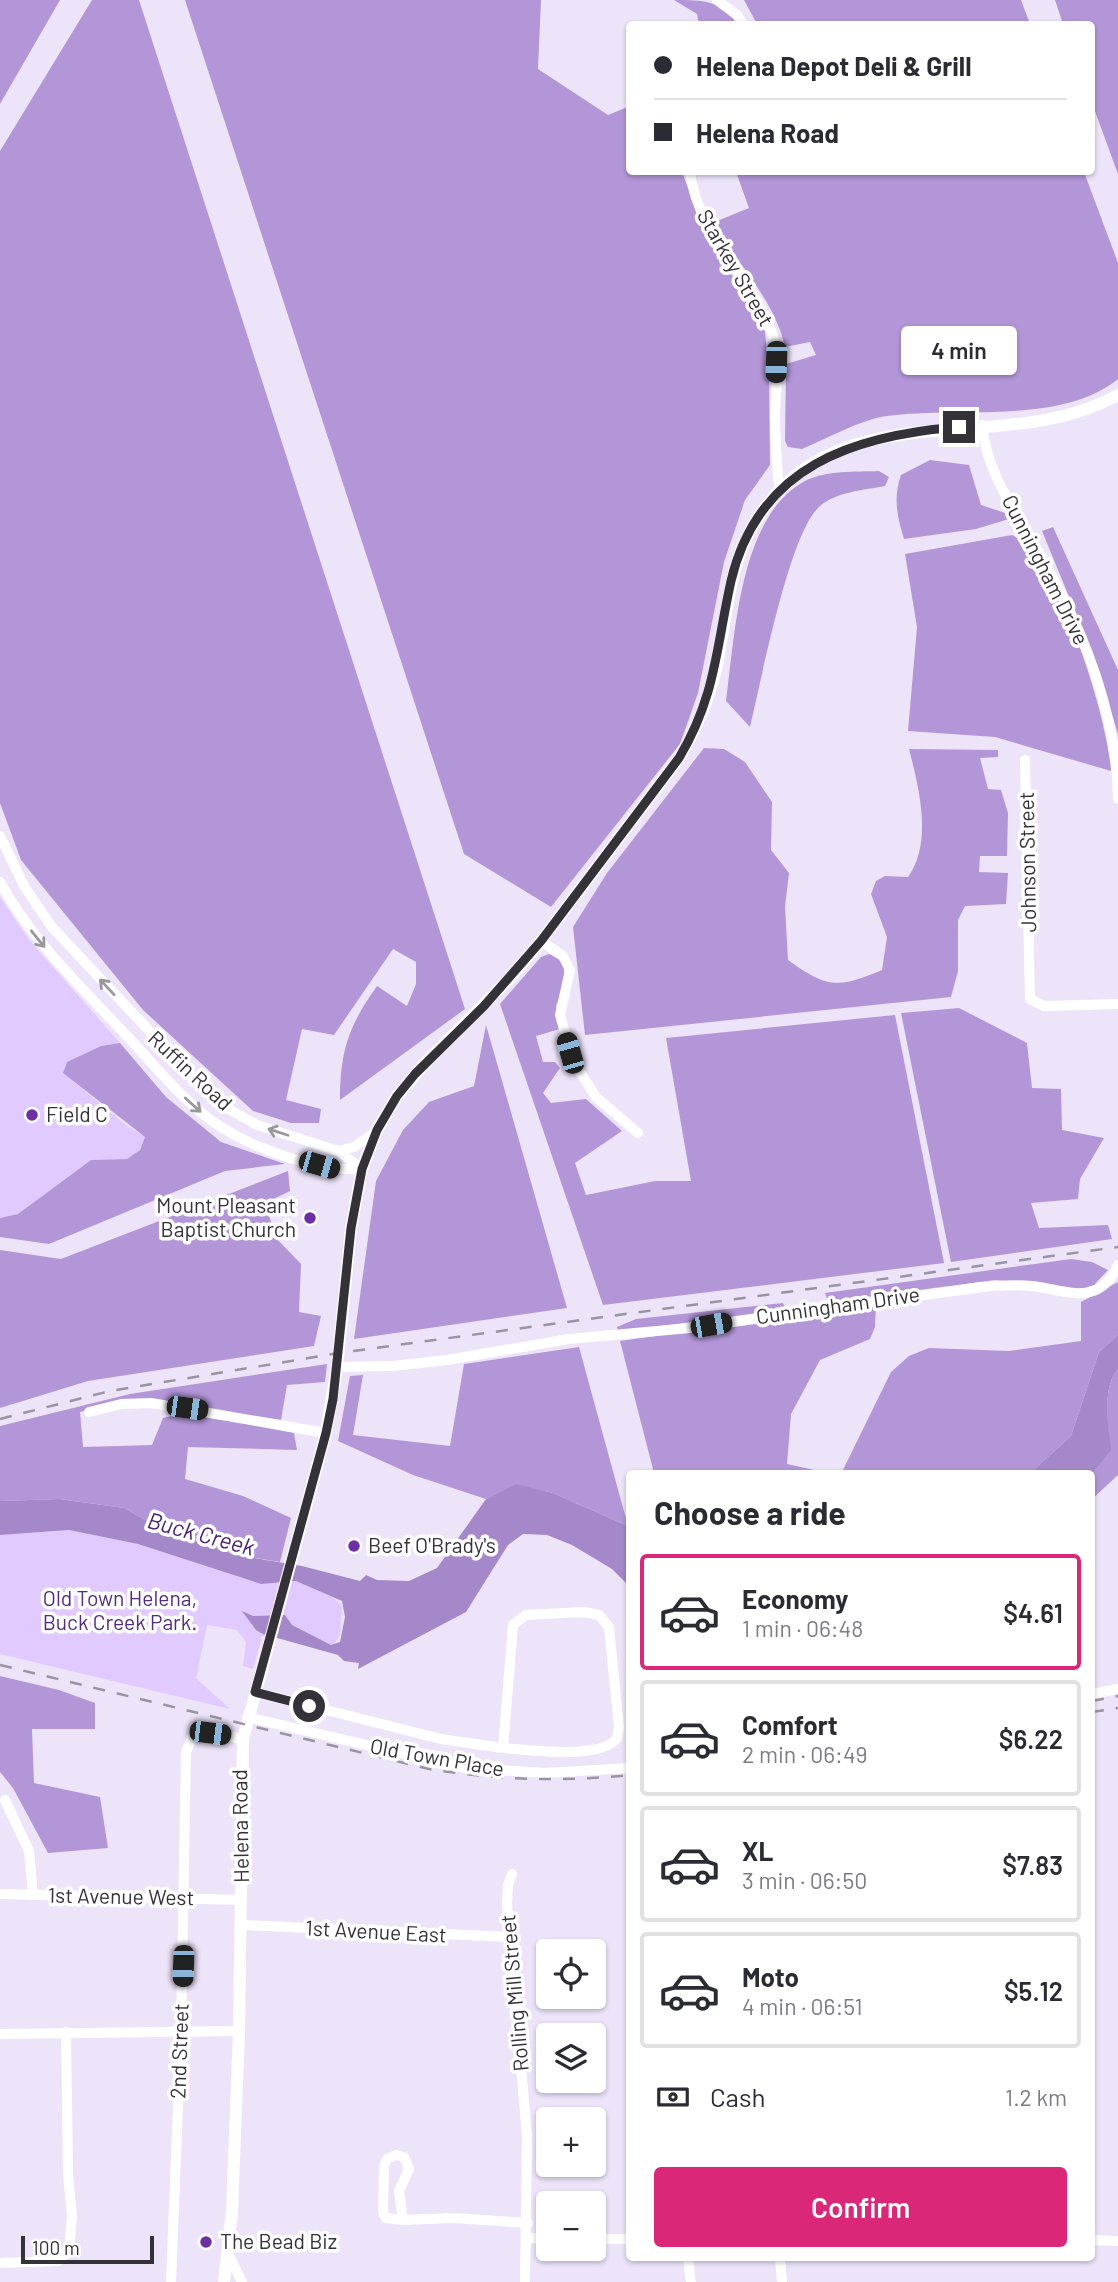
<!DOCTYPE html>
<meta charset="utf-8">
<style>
:root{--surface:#fff;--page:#f7f7f7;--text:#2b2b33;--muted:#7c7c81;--line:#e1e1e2;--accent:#db2777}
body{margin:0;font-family:Barlow,sans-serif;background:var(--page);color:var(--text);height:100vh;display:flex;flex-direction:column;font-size:26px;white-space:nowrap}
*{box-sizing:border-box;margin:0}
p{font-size:23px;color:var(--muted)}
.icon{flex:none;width:38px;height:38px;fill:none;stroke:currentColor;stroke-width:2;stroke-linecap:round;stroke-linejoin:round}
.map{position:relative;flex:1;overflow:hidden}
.drawer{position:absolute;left:626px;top:1470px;width:469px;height:791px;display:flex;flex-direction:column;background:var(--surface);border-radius:7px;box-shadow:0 2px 5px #0004}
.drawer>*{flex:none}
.guide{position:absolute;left:626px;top:21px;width:469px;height:154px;border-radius:7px;box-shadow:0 2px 5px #0004;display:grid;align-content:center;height:154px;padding:0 28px;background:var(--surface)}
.tools{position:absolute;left:536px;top:1939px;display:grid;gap:14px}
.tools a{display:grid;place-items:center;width:70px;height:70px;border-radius:7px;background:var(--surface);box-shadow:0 2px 5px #0004;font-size:35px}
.scale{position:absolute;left:21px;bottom:18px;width:133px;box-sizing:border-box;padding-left:7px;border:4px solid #353139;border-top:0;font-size:19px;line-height:24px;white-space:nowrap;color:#353139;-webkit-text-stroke:5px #fff;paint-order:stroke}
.end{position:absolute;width:32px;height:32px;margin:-16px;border:9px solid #353139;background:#fff;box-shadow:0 0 0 4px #fff}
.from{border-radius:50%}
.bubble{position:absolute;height:49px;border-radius:7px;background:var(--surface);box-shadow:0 2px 5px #0004;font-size:23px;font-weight:600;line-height:49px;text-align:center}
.car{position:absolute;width:21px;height:42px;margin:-21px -10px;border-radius:9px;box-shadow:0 0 5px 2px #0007;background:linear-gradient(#222 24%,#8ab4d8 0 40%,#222 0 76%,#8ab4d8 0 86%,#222 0)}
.guide b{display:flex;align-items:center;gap:24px;height:66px;font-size:26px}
.guide b+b{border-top:2px solid var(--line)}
.guide i{width:18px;height:18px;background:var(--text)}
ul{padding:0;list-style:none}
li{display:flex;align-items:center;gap:21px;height:116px;margin:0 14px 10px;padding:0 14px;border:4px solid var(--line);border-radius:7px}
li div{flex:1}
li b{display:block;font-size:26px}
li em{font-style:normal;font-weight:600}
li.active{border-color:var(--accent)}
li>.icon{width:63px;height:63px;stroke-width:1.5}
h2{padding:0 28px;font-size:32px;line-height:84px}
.pay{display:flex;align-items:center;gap:18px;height:77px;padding:0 28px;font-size:26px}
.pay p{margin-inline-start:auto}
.action{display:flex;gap:14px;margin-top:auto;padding:14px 28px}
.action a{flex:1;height:80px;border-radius:7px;background:var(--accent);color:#fff;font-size:28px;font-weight:600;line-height:80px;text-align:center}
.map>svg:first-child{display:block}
</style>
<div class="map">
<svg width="1118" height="2282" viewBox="0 0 1118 2282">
<rect width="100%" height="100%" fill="#ede4fa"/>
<g fill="#e0caff">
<polygon points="0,897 30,941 120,1043 101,1046 67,1062 63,1073 127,1126 145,1137 140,1150 127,1159 91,1160 18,1214 0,1218"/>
<polygon points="69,1530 138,1544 261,1584 296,1581 331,1596 342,1605 340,1635 333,1646 262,1636 253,1669 243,1666 246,1642 237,1630 207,1625 196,1678 230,1709 0,1654 0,1535"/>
</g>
<g fill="#b396d8">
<polygon points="0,0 60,0 0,104"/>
<path d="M92 0H139L465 1009 340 1100C340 1051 349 1025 377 986L407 1006 416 984V962L393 949 334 1035 302 1029 286 1100 321 1109 319 1123H291L253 1111 143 1010 21 860 0 803V151Z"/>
<polygon points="185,0 541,0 538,69 608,115 630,106 630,172 682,172 708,240 750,301 765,332 769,371 770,465 745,500 724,562 698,693 680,744 551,907 464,854"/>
<path d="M674 0C705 0 718 0 738 24H699L697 14Z"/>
<polygon points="744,0 1021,0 1030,24 757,24"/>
<polygon points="1055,0 1118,0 1118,174 1092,103 1092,24 1063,24"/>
<path d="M736 172H1084L1118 263V379C1060 426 957 406 887 416 862 419 826 439 802 449L788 447 785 441 786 364 816 355 810 342 785 347C775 301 737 262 712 223L749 208Z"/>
<path d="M930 460 969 465 981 505 1008 514 1009 519 976 529 904 539C897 516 893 498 901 475Z"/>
<path d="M879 471 889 477 885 486C864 490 835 492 819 507 789 534 761 682 750 727L726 701C735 636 739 516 805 481 827 470 854 472 879 471Z"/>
<polygon points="1053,527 1118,670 1118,734 1093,655 1042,531"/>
<path d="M1012 535C1059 558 1108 719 1111 771L995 737 908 731 917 627 905 554Z"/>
<path d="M704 748 724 749 745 762 772 802 771 850 789 873 785 907 788 960C827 988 837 989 882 970L887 937 871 894 876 881 885 876 908 877C933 842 919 788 909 749L998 750V757L980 758 988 789 1001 790 1008 813 1007 856H980L979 872 1008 873 1006 904 965 906 958 920V971L951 997 585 1035 573 927 607 873Z"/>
<polygon points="549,954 564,962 564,987 556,1006 560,1029 536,1036 543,1062 555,1062 560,1068 543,1093 551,1103 586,1099 622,1131 575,1163 586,1195 655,1181 691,1181 666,1038 895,1015 944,1263 603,1305 500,1004 541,957"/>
<polygon points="959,1008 1027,1043 1032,1088 1061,1089 1062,1130 1104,1138 1080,1179 1078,1199 1031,1203 1039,1228 1108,1225 1112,1239 951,1262 901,1013"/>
<polygon points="486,1025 567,1308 354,1339 376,1181 403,1130 429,1102 474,1086"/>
<polygon points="120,1043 166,1097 221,1142 285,1164 225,1171 49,1244 0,1237 0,1218 18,1214 91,1160 127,1159 140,1150 145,1137 63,1073 67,1062 101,1046"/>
<polygon points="288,1171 290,1191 265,1203 276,1238 301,1264 299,1312 321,1316 314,1346 88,1381 0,1408 0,1250 61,1259"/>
<polygon points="1071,1259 1092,1262 1108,1270 1094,1285 1078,1290 995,1280 828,1302 825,1293"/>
<polygon points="1118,1282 1118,1335 1099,1352 1071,1436 1030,1473 841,1474 891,1372 909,1356 929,1348 1009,1351 1081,1341 1081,1302"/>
<polygon points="783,1303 786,1309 618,1332 617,1327 636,1319"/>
<polygon points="876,1305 875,1327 870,1339 820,1360 791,1414 787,1464 828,1473 654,1473 620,1341"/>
<polygon points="579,1347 628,1526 553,1493 516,1485 486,1499 413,1475 338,1441 350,1376 363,1375 353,1435 450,1446 464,1364"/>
<polygon points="327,1364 325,1382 287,1385 281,1420 130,1399 80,1412 83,1447 152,1445 163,1418 188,1412 294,1433 297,1450 188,1447 185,1479 243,1496 291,1518 280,1562 236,1555 168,1532 124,1508 59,1499 0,1501 0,1426 130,1394"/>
<path d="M1118 1369V1475L1092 1499V1474L1110 1450C1109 1427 1101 1388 1118 1369Z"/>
<polygon points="0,1676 59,1690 95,1703 95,1729 32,1729 34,1783 100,1797 108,1848 48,1853 13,1788 0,1772"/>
</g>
<g fill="#a588c9">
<path d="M1118 1335V1369C1101 1388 1109 1427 1111 1450L1092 1474 1030 1473 1071 1436 1099 1352Z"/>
<polygon points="516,1484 553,1493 628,1526 630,1587 612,1569 572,1545 547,1535 523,1534 508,1545 466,1612 358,1669 359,1663 344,1661 338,1655 263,1634 256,1630 242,1611 253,1616 285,1615 292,1625 331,1645 340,1642 345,1617 342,1601 296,1581 261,1584 138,1544 69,1530 0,1535 0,1501 59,1499 124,1508 168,1532 236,1555 302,1566 360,1581 366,1575 377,1580 409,1581 437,1568 486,1499"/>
</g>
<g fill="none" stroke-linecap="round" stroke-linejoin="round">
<g stroke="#fff" stroke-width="10">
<polyline points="717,0 737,15 743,24"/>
<path d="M690 172C698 236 751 275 772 333 782 360 775 391 775 419 775 438 777 458 778 478L781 490"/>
<path d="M982 425C986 473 1018 515 1041 556 1083 629 1117 713 1118 799"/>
<polyline points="1025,760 1030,999 1044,1006 1118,1004"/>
<polyline points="0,836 24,886 51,926 199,1084 227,1108 257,1125 338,1151 362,1169"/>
<path d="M0 882C33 942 83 989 129 1038 158 1069 185 1104 221 1127 257 1150 320 1172 362 1169"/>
<polyline points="541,941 563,956 570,970 560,1015 573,1061 596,1097 638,1133"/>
<polyline points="338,1151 354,1147 377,1131"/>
<path d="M337 1367 393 1366 447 1360 569 1339 690 1328 982 1287C998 1286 1015 1284 1032 1286 1067 1290 1099 1308 1118 1265"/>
<polyline points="89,1412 121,1404 151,1403 326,1433"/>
<path d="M584 1612 599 1615 609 1627 619 1727 617 1738C602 1760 528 1750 503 1748L513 1625 526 1615Z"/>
<polyline points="255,1692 441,1739 503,1748"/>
<polyline points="1092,1694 1118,1689"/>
<polyline points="247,1717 464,1768 545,1773 630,1768"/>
<polyline points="5,1800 29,1851 33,1895"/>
<polyline points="512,1874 508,1885 507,1904 527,2136 525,2282"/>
<polyline points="0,1894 242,1900"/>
<polyline points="242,1925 510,1937"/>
<polyline points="0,2034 239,2031"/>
<polygon points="396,2155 404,2157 409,2169 399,2191 403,2220 386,2218 383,2212 384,2166 387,2159"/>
<polyline points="403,2220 453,2218 528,2223"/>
<polyline points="528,2238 548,2239"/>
<polyline points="593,2239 630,2239"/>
<polyline points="1092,2240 1118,2241"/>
<polyline points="228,2254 242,2282"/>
<polyline points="688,2258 691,2282"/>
<polyline points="780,2258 782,2282"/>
<polyline points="0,2263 58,2261 69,2251 72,2216 68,2174 66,2032"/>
<polyline points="171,2282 181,2031 186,1752 192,1738 210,1733 243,1739"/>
</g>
<path stroke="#fff" stroke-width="12" d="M224 2282 232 2211 239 2031 243 1739 326 1433 337 1367 351 1228 362 1169 377 1130 397 1096 429 1059 508 980 541 941 679 758C696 729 710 698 717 665 727 618 728 569 752 527 835 384 1000 461 1118 395"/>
<g stroke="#9a93a3" stroke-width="2.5" stroke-dasharray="12 12" stroke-linecap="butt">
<polyline points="0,1419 110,1391 339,1353 1118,1247"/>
<path d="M0 1665 429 1769C497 1780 562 1782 630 1775"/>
<polyline points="1092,1701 1118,1696"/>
<polyline points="1092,1712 1118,1708"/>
</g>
</g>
<defs><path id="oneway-shaft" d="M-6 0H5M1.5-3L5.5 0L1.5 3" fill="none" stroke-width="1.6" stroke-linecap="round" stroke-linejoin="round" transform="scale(1.75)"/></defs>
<g stroke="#9a989c">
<use href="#oneway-shaft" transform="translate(38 939) rotate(51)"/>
<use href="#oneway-shaft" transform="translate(107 987) rotate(-133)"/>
<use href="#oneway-shaft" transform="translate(193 1105) rotate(42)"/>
<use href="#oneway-shaft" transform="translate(278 1132) rotate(-162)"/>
</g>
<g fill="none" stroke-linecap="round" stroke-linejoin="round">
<path stroke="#353139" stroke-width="9" d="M309 1706 255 1692 326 1433 333 1399 351 1228 362 1169 377 1130 397 1096 415 1074 484 1006 541 941 679 758C716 696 716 648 731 581 758 466 854 435 959 427"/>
</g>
<g fill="#6d2fa4" stroke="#fff" stroke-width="2.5">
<circle cx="32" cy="1115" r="7"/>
<circle cx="310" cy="1218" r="7"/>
<circle cx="354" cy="1546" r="7"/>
<circle cx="206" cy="2242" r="7"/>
</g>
<g text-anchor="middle" stroke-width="7" stroke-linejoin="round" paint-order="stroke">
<g font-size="21" fill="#353139" stroke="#fff">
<text transform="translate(735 268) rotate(60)" y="7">Starkey Street</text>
<text transform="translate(1045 570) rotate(63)" y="7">Cunningham Drive</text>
<text transform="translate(1028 862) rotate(-91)" y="7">Johnson Street</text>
<text transform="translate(190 1071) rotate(43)" y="7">Ruffin Road</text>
<text transform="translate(838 1306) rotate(-8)" y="7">Cunningham Drive</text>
<text transform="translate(437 1758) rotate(10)" y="7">Old Town Place</text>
<text transform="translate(241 1826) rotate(-91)" y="7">Helena Road</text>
<text transform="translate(121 1897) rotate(1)" y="7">1st Avenue West</text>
<text transform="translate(376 1932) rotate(3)" y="7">1st Avenue East</text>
<text transform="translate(515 1993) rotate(-95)" y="7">Rolling Mill Street</text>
<text transform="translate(180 2051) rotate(-88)" y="7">2nd Street</text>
</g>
<g font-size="21" fill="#353139" stroke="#fff" text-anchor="start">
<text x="46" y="1122">Field C</text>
<text x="296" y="1213" text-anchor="end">Mount Pleasant<tspan x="296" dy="24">Baptist Church</tspan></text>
<text x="368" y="1553">Beef O'Brady's</text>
<text x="220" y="2249">The Bead Biz</text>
</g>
<g font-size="21" fill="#542c7b" stroke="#fff">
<text x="120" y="1606">Old Town Helena,<tspan x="120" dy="24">Buck Creek Park.</tspan></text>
</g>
<g font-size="23" font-style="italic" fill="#4b2370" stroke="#fff">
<text transform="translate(201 1534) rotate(15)" y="8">Buck Creek</text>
</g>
</g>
</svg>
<div class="tools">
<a><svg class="icon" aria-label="locate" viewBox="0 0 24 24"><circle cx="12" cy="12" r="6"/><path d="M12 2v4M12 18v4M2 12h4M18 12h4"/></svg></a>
<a><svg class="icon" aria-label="layers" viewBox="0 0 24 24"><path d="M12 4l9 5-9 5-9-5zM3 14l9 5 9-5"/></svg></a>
<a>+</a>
<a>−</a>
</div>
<div class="scale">100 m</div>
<i class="end from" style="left:309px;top:1706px"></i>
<i class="end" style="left:959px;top:427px"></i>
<div class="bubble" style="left:901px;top:326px;width:116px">4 min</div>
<i class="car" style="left:776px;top:362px;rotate:182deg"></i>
<i class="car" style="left:570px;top:1053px;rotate:344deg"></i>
<i class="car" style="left:319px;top:1165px;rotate:106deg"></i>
<i class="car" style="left:711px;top:1325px;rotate:80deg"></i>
<i class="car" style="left:187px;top:1408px;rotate:98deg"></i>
<i class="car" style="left:210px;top:1733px;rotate:97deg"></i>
<i class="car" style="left:183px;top:1966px;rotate:182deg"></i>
<div class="guide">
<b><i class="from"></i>Helena Depot Deli &amp; Grill</b>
<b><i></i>Helena Road</b>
</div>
<section class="drawer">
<h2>Choose a ride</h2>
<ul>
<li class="active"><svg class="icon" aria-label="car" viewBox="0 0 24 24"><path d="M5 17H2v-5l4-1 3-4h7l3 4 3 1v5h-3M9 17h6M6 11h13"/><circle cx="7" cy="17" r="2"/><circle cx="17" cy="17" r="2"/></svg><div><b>Economy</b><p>1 min · 06:48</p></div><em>$4.61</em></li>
<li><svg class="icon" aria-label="car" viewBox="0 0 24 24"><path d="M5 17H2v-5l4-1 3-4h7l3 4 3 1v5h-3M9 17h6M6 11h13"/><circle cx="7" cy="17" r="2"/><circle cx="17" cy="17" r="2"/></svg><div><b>Comfort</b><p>2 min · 06:49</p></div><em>$6.22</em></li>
<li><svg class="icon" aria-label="car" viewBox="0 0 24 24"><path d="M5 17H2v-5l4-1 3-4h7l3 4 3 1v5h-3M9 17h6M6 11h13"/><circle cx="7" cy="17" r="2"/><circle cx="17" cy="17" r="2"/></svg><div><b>XL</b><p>3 min · 06:50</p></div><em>$7.83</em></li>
<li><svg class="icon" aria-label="car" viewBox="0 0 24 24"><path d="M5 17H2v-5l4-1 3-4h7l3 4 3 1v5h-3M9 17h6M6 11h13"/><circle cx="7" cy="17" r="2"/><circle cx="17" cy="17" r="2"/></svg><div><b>Moto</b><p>4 min · 06:51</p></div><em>$5.12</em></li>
</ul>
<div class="pay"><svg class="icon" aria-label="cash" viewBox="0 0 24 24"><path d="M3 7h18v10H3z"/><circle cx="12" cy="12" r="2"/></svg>Cash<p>1.2 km</p></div>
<div class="action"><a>Confirm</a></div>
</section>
</div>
